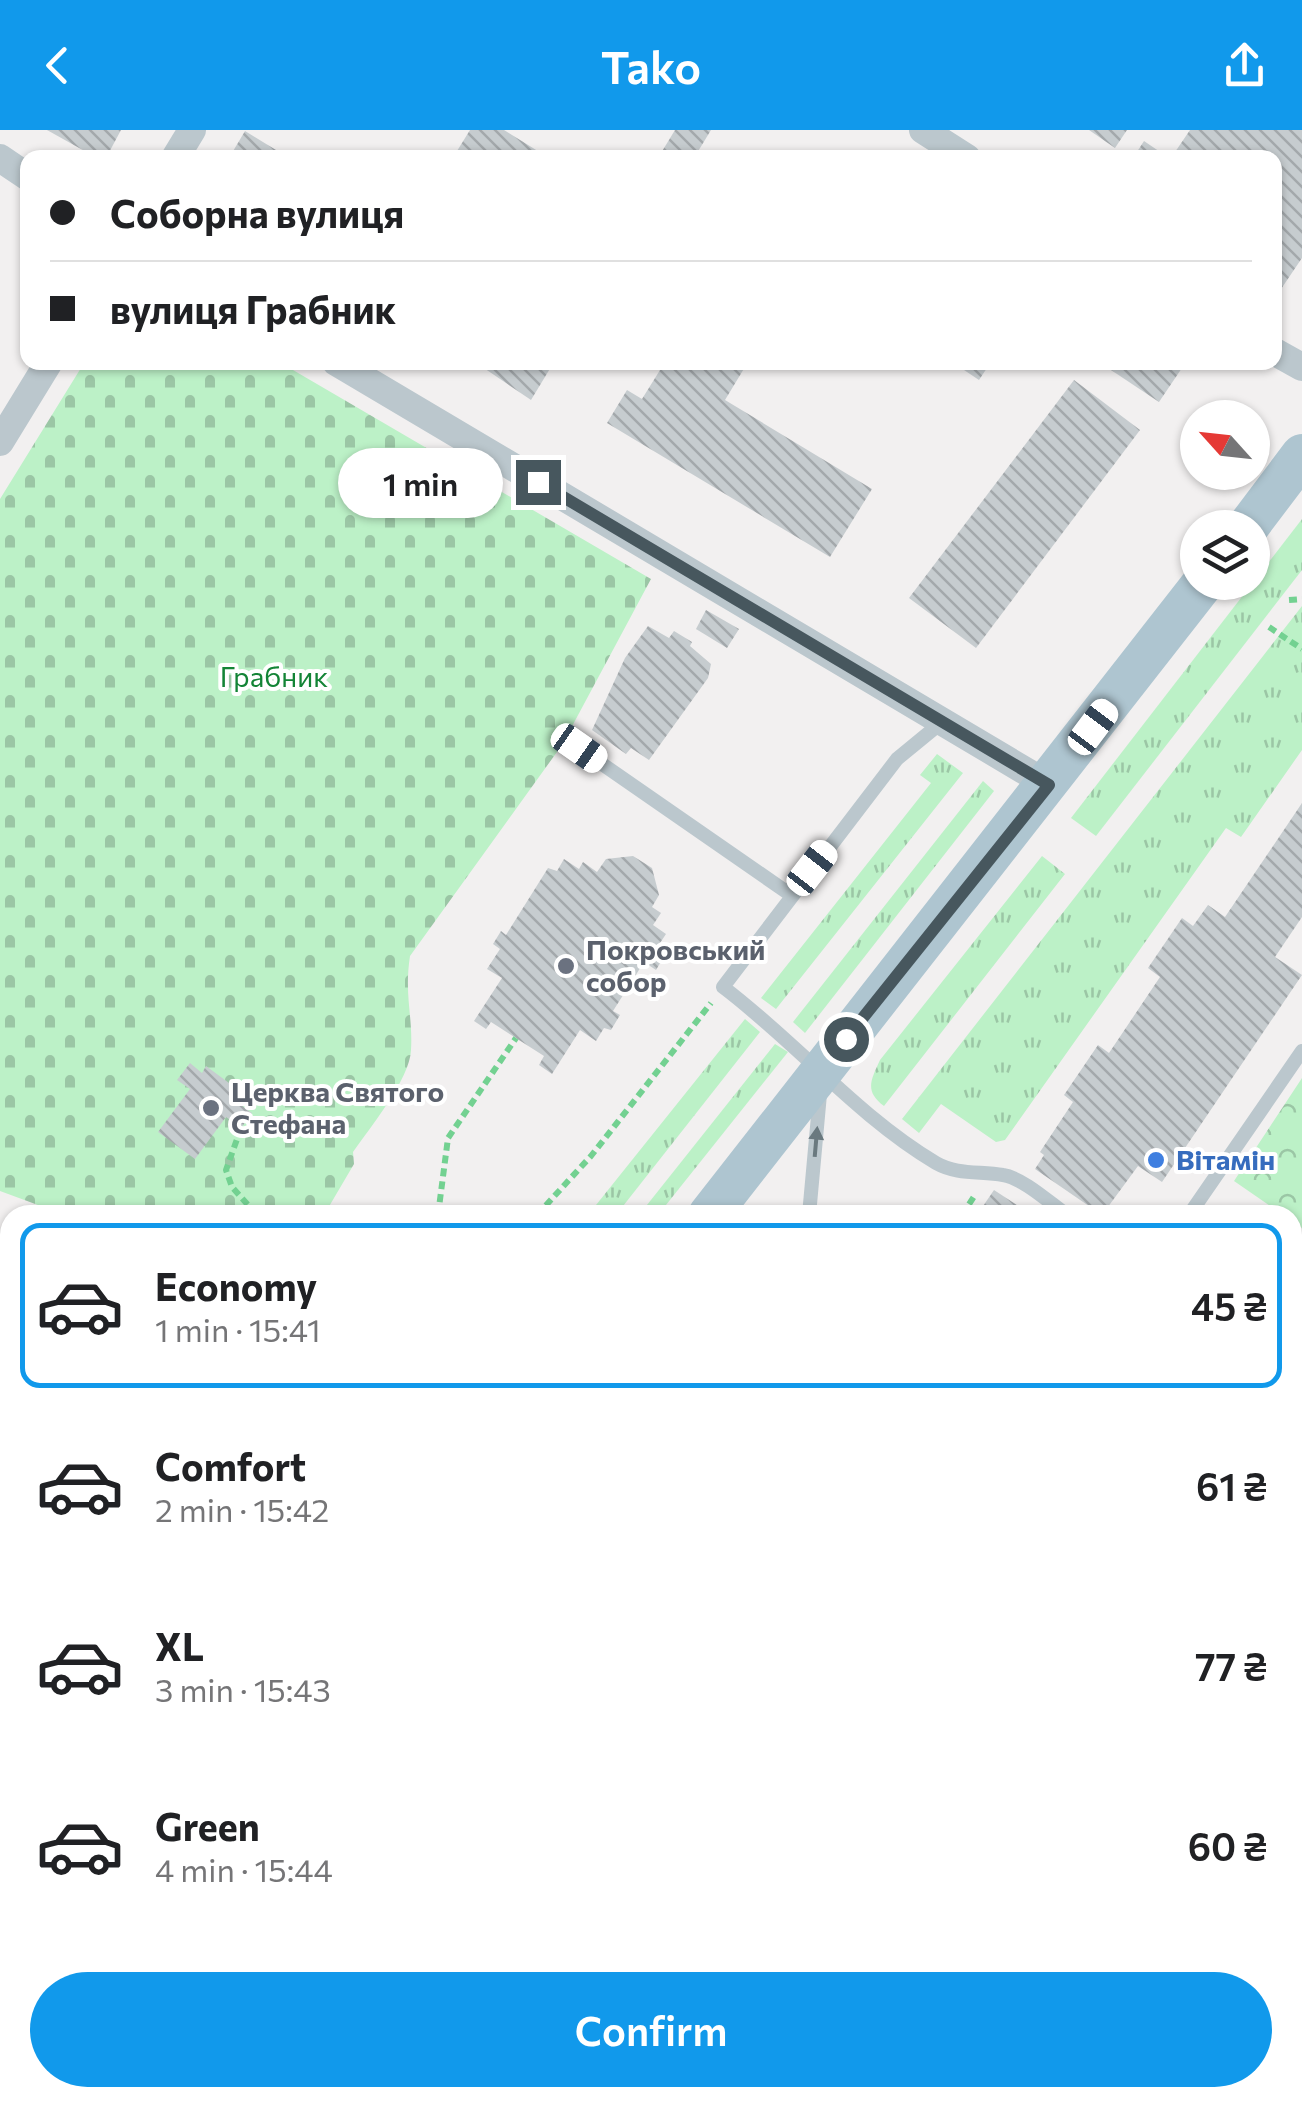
<!DOCTYPE html>
<meta charset="utf-8">
<style>
:root{--surface:#fff;--page:#f2f2f2;--text:#202124;--muted:#757577;--line:#e0e0e0;--accent:#1199eb}
body{margin:0;font-family:Commissioner,sans-serif;background:var(--page);color:var(--text);height:100vh;display:flex;flex-direction:column;font-size:38px;white-space:nowrap}
*{box-sizing:border-box;margin:0}
p{font-size:32px;color:var(--muted)}
.icon{flex:none;width:55px;height:55px;fill:none;stroke:currentColor;stroke-width:2;stroke-linecap:round;stroke-linejoin:round}
.map{position:relative;flex:1;overflow:hidden}
.sheet{position:absolute;left:0px;top:1075px;width:1302px;height:902px;display:flex;flex-direction:column;background:var(--surface);border-radius:30px 30px 0 0;box-shadow:0 2px 8px #0004}
.sheet>*{flex:none}
.banner{position:absolute;left:20px;top:20px;width:1262px;height:220px;border-radius:20px;box-shadow:0 2px 8px #0004;display:grid;align-content:center;height:220px;padding:0 30px;background:var(--surface)}
.needle{width:65px;rotate:297deg}
.fabs{position:absolute;left:1180px;top:270px;display:grid;gap:20px}
.fabs a{display:grid;place-items:center;width:90px;height:90px;border-radius:50%;background:var(--surface);box-shadow:0 2px 8px #0004;font-size:50px}
.end{position:absolute;width:45px;height:45px;margin:-22px;border:12px solid #47575e;background:#fff;box-shadow:0 0 0 5px #fff}
.from{border-radius:50%}
.bubble{position:absolute;height:70px;border-radius:35px;background:var(--surface);box-shadow:0 2px 8px #0004;font-size:32px;font-weight:600;line-height:70px;text-align:center}
.car{position:absolute;width:30px;height:60px;margin:-30px -15px;border-radius:12px;box-shadow:0 0 8px 2px #0007;background:linear-gradient(#fff 24%,#345 0 40%,#fff 0 76%,#345 0 86%,#fff 0)}
.banner b{display:flex;align-items:center;gap:35px;height:95px;font-size:38px}
.banner b+b{border-top:2px solid var(--line)}
.banner i{width:25px;height:25px;background:var(--text)}
ul{padding:18px 0 0;list-style:none}
li{display:flex;align-items:center;gap:30px;height:165px;margin:0 20px 15px;padding:0 10px;border:5px solid transparent;border-radius:20px}
li div{flex:1}
li b{display:block;font-size:38px}
li em{font-style:normal;font-weight:600}
li.selected{border-color:var(--accent)}
li>.icon{width:90px;height:90px;stroke-width:1.5}
.button{display:flex;gap:20px;margin-top:auto;padding:20px 30px}
.button a{flex:1;height:115px;border-radius:60px;background:var(--accent);color:#fff;font-size:40px;font-weight:600;line-height:115px;text-align:center}
header{display:flex;justify-content:space-between;align-items:center;height:130px;padding:0 30px;background:var(--accent);color:#fff;font-size:45px;font-weight:600}
.map>svg:first-child{display:block}
</style>
<header><svg class="icon" aria-label="back" viewBox="0 0 24 24"><path d="M15 5l-7 7 7 7"/></svg>Tako<svg class="icon" aria-label="share" viewBox="0 0 24 24"><path d="M12 15V3M7 8l5-5 5 5M5 13v7h14v-7"/></svg></header>
<div class="map">
<svg width="1302" height="1977" viewBox="0 0 1302 1977">
<defs>
<pattern id="grass-tufts" width="24" height="20" patternUnits="userSpaceOnUse" patternTransform="scale(2.5)"><rect width="24" height="20" fill="#bcf1c7"/><path d="M3 7l-1-3M5 7V3M7 7l1-3M15 17l-1-3M17 17v-4M19 17l1-3" fill="none" stroke="#9bc6a5"/></pattern>
<pattern id="forest-crowns" width="20" height="18" patternUnits="userSpaceOnUse" patternTransform="scale(2.5)"><rect width="20" height="18" fill="#bcf1c7"/><path d="M2 6a3 3 0 1 1 6 0M12 15a3 3 0 1 1 6 0" fill="none" stroke="#9bc6a5"/></pattern>
<pattern id="cemetery-stones" width="16" height="16" patternUnits="userSpaceOnUse" patternTransform="scale(2.5)"><rect width="16" height="16" fill="#bcf1c7"/><path d="M2 7V4a2 2 0 0 1 4 0v3zM10 15v-3a2 2 0 0 1 4 0v3z" fill="#9bc6a5"/></pattern>
<pattern id="building-back-hatch" width="6" height="6" patternUnits="userSpaceOnUse" patternTransform="scale(2.5)"><rect width="6" height="6" fill="#c6cccf"/><path d="M-1 5l2 2M0 0l6 6M5-1l2 2" fill="none" stroke="#a3a8ab"/></pattern>
</defs>
<rect width="100%" height="100%" fill="#f2f0f0"/>
<g fill="url(#grass-tufts)">
<polygon points="1302,389 1302,440 1096,706 1071,688"/>
<polygon points="1302,476 1302,620 1241,707 1226,698 1005,1010 996,1012 941,974 919,1003 902,989"/>
<polygon points="937,624 963,643 776,879 761,868 931,653 920,645"/>
<polygon points="983,651 994,661 805,903 793,892"/>
<path d="M1042 726 1065 744 884 976C864 961 871 950 880 930Z"/>
<polygon points="745,889 760,902 616,1085 588,1085"/>
<polygon points="775,914 788,922 658,1085 639,1085"/>
<polygon points="1293,1331 1302,1339 1302,1377 1293,1391"/>
<polygon points="1302,1648 1302,1776 1293,1787 1293,1662"/>
</g>
<g fill="url(#forest-crowns)">
<polygon points="1302,948 1302,1098 1293,1091 1292,1085 1283,1085 1234,1051"/>
<polygon points="947,1968 1109,1968 1122,1977 938,1977"/>
</g>
<path fill="url(#cemetery-stones)" d="M84 233H281L651 449 562 615 410 826C404 865 413 886 411 920 410 949 369 999 353 1022L354 1034 324 1085H65L0 1061V369Z"/>
<g fill="url(#building-back-hatch)">
<polygon points="47,0 121,0 106,28 97,28"/>
<polygon points="470,0 504,0 549,28 467,28 457,21"/>
<polygon points="675,0 711,0 694,28 658,28"/>
<polygon points="1089,0 1127,0 1115,18"/>
<polygon points="1190,0 1302,0 1302,128 1279,162 1275,160 1275,28 1171,28"/>
<polygon points="245,1 289,28 229,28"/>
<polygon points="1144,11 1169,28 1133,28"/>
<polygon points="475,232 554,232 531,270"/>
<polygon points="665,232 748,232 725,270 872,359 830,427 607,293 627,260 642,269"/>
<polygon points="952,232 991,232 979,250"/>
<polygon points="1116,232 1186,232 1159,272 1111,240"/>
<polygon points="1074,250 1140,300 976,518 909,468"/>
<polygon points="706,480 739,499 727,518 696,499"/>
<polygon points="648,496 669,508 674,501 692,512 690,516 711,534 708,548 649,630 631,618 626,624 592,600 625,528"/>
<polygon points="1302,673 1302,787 1275,827 1302,845 1162,1052 1138,1036 1102,1085 1035,1039 1044,1025 1040,1022 1073,972 1064,965 1098,915 1109,923 1160,847 1148,838 1182,788 1193,796 1208,775 1225,787"/>
<polygon points="633,726 652,738 659,765 652,777 661,783 653,795 666,804 656,819 665,825 656,840 644,832 613,881 620,885 611,900 604,898 596,911 580,900 552,944 539,935 544,926 491,892 486,899 474,891 502,848 487,839 500,819 493,814 501,801 506,805 548,738 557,741 564,729 579,739 583,732 597,742 606,729"/>
<polygon points="190,933 202,943 206,936 244,964 238,973 252,983 241,998 226,987 195,1029 158,1002 190,959 177,950"/>
<polygon points="994,1060 1032,1085 977,1085"/>
<polygon points="1292,1143 1302,1149 1302,1234 1292,1227"/>
<polygon points="1302,1481 1302,1626 1292,1640 1292,1495"/>
<polygon points="10,1730 10,1841 0,1841 0,1743"/>
<polygon points="1302,1839 1302,1865 1292,1858"/>
<polygon points="764,1968 783,1968 794,1977 756,1977"/>
</g>
<g fill="none" stroke-linecap="round" stroke-linejoin="round">
<g stroke="#73d191" stroke-width="6" stroke-dasharray="8 5" stroke-linecap="butt">
<polyline points="1289,470 1302,469"/>
<polyline points="1269,497 1302,519"/>
<polyline points="241,998 226,1040 232,1057 257,1085"/>
<polyline points="438,1085 448,1008 516,908"/>
<polyline points="537,1085 591,1026 711,873"/>
<polyline points="962,1085 975,1065"/>
<polyline points="1292,1131 1302,1138"/>
<polyline points="1292,1654 1302,1639"/>
<polyline points="1292,1835 1302,1822"/>
<polyline points="0,1919 10,1906"/>
<polyline points="1023,1968 1025,1977"/>
<polyline points="84,1977 91,1968"/>
<polyline points="999,1977 1007,1968"/>
</g>
<g stroke="#bbc7cd" stroke-width="14">
<path d="M942 592 897 629 723 857C796 912 857 986 936 1033 957 1045 980 1041 1003 1045 1023 1048 1050 1073 1067 1085"/>
<polyline points="579,618 791,765"/>
<polyline points="809,1085 820,964"/>
<polyline points="1189,1085 1302,921"/>
<polyline points="1292,1305 1302,1311"/>
<polyline points="0,1335 10,1319"/>
<polyline points="1292,1415 1302,1401"/>
<polyline points="538,1968 549,1977"/>
<polyline points="831,1968 841,1977"/>
<polyline points="711,1977 719,1968"/>
</g>
<g stroke="#bbc7cd" stroke-width="28">
<polyline points="923,0 967,28"/>
<polyline points="0,28 28,47"/>
<polyline points="175,28 192,0"/>
<polyline points="1275,222 1302,237"/>
<polyline points="336,232 1049,655"/>
<polyline points="0,312 49,232"/>
</g>
<g stroke="#bbcad2" stroke-width="38">
<polyline points="0,1147 10,1152"/>
<polyline points="1272,1968 1285,1977"/>
</g>
<g stroke="#aec5d0" stroke-width="42">
<polyline points="1247,398 1302,325"/>
<polyline points="709,1085 1204,452"/>
<polyline points="2,1977 10,1968"/>
</g>
</g>
<defs><path id="oneway-solid" d="M-6-.8H1V-3.2L6.5 0L1 3.2V.8H-6Z" transform="scale(2.5)"/></defs>
<use fill="#6a797f" href="#oneway-solid" transform="translate(816 1012) rotate(-85)"/>
<g fill="none" stroke-linecap="round" stroke-linejoin="round">
<polyline stroke="#47575e" stroke-width="12" points="538,352 1049,655 846,909"/>
</g>
<g fill="#6b7280" stroke="#fff" stroke-width="4">
<circle cx="566" cy="836" r="10"/>
<circle cx="211" cy="978" r="10"/>
</g>
<circle fill="#3f7fe0" stroke="#fff" stroke-width="4" cx="1156" cy="1030" r="10"/>
<g text-anchor="middle" stroke-width="8" stroke-linejoin="round" paint-order="stroke">
<g font-size="28" fill="#138436" stroke="#fff">
<text x="274" y="557">Грабник</text>
</g>
<g font-size="28" font-weight="bold" fill="#5b616d" stroke="#fff" text-anchor="start">
<text x="586" y="830">Покровський<tspan x="586" dy="32">собор</tspan></text>
<text x="231" y="972">Церква Святого<tspan x="231" dy="32">Стефана</tspan></text>
</g>
<g font-size="28" font-weight="bold" fill="#366cbe" stroke="#fff" text-anchor="start">
<text x="1176" y="1040">Вітамін</text>
</g>
</g>
</svg>
<div class="fabs">
<a><svg class="needle" viewBox="-14 -14 28 28"><path d="M0-13l5 13h-10z" fill="#e53935"/><path d="M0 13l5-13h-10z" fill="#757577"/></svg></a>
<a><svg class="icon" aria-label="layers" viewBox="0 0 24 24"><path d="M12 4l9 5-9 5-9-5zM3 14l9 5 9-5"/></svg></a>
</div>
<i class="end from" style="left:846px;top:909px"></i>
<i class="end" style="left:538px;top:352px"></i>
<div class="bubble" style="left:338px;top:318px;width:165px">1 min</div>
<i class="car" style="left:1093px;top:597px;rotate:37deg"></i>
<i class="car" style="left:579px;top:618px;rotate:125deg"></i>
<i class="car" style="left:812px;top:738px;rotate:38deg"></i>
<div class="banner">
<b><i class="from"></i>Соборна вулиця</b>
<b><i></i>вулиця Грабник</b>
</div>
<section class="sheet">
<ul>
<li class="selected"><svg class="icon" aria-label="car" viewBox="0 0 24 24"><path d="M5 17H2v-5l4-1 3-4h7l3 4 3 1v5h-3M9 17h6M6 11h13"/><circle cx="7" cy="17" r="2"/><circle cx="17" cy="17" r="2"/></svg><div><b>Economy</b><p>1 min · 15:41</p></div><em>45 ₴</em></li>
<li><svg class="icon" aria-label="car" viewBox="0 0 24 24"><path d="M5 17H2v-5l4-1 3-4h7l3 4 3 1v5h-3M9 17h6M6 11h13"/><circle cx="7" cy="17" r="2"/><circle cx="17" cy="17" r="2"/></svg><div><b>Comfort</b><p>2 min · 15:42</p></div><em>61 ₴</em></li>
<li><svg class="icon" aria-label="car" viewBox="0 0 24 24"><path d="M5 17H2v-5l4-1 3-4h7l3 4 3 1v5h-3M9 17h6M6 11h13"/><circle cx="7" cy="17" r="2"/><circle cx="17" cy="17" r="2"/></svg><div><b>XL</b><p>3 min · 15:43</p></div><em>77 ₴</em></li>
<li><svg class="icon" aria-label="car" viewBox="0 0 24 24"><path d="M5 17H2v-5l4-1 3-4h7l3 4 3 1v5h-3M9 17h6M6 11h13"/><circle cx="7" cy="17" r="2"/><circle cx="17" cy="17" r="2"/></svg><div><b>Green</b><p>4 min · 15:44</p></div><em>60 ₴</em></li>
</ul>
<div class="button"><a>Confirm</a></div>
</section>
</div>
